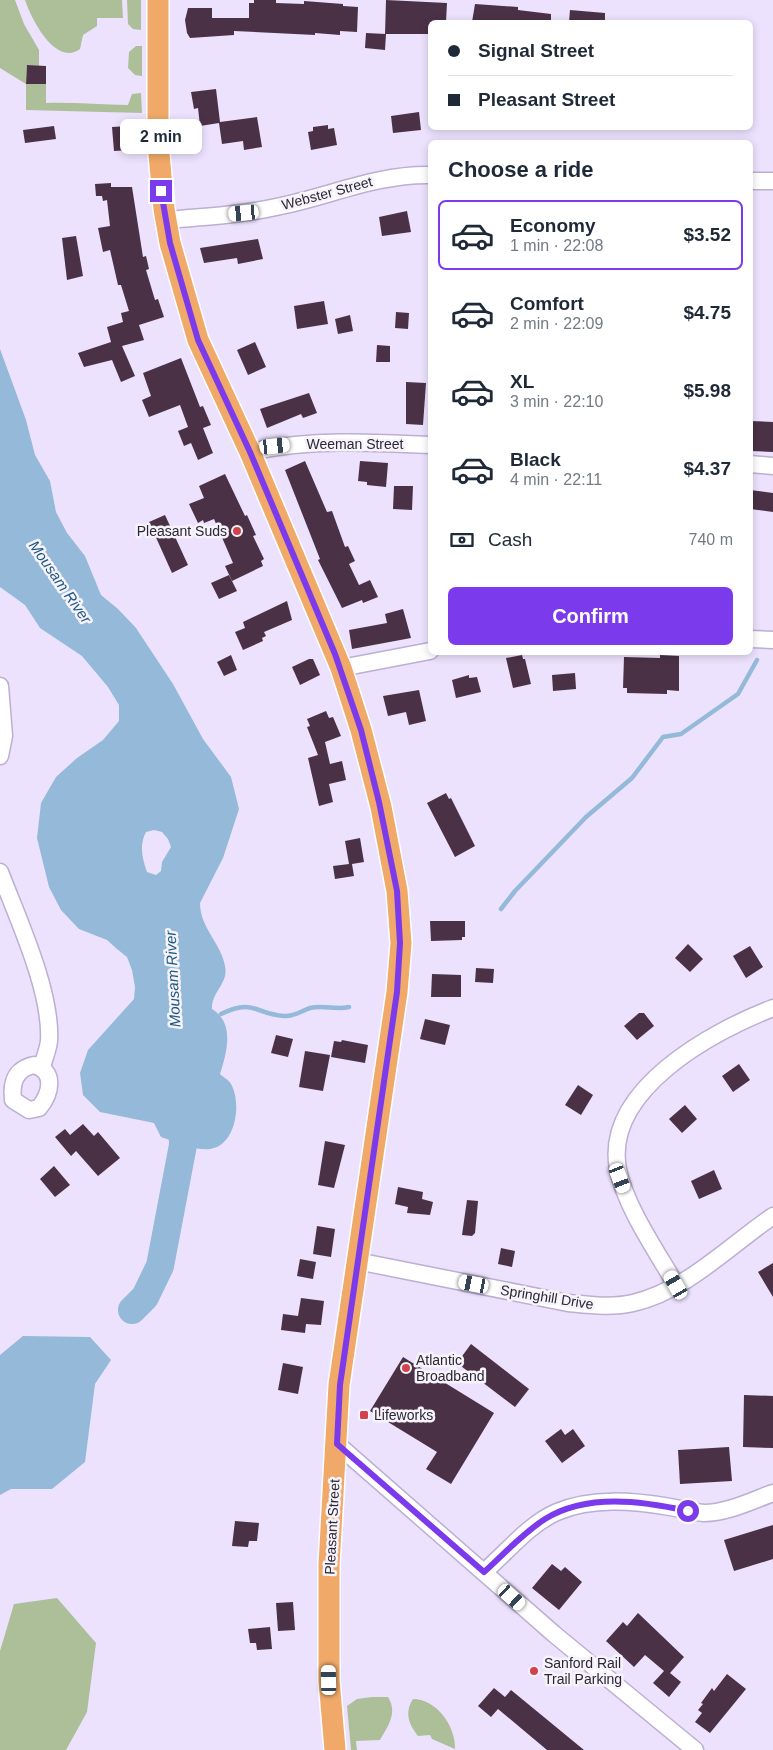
<!DOCTYPE html>
<meta charset="utf-8">
<style>
:root{--surface:#fff;--page:#f2f2f3;--text:#1f2937;--muted:#747a83;--line:#e0e1e3;--accent:#7c3aed}
body{margin:0;font-family:Helvetica,sans-serif;background:var(--page);color:var(--text);height:100vh;display:flex;flex-direction:column;font-size:19px;white-space:nowrap}
*{box-sizing:border-box;margin:0}
p{font-size:16px;color:var(--muted)}
.icon{flex:none;width:28px;height:28px;fill:none;stroke:currentColor;stroke-width:2;stroke-linecap:round;stroke-linejoin:round}
.map{position:relative;flex:1;overflow:hidden}
.panel{position:absolute;left:428px;top:140px;width:325px;height:515px;display:flex;flex-direction:column;background:var(--surface);border-radius:8px;box-shadow:0 2px 8px #0003}
.panel>*{flex:none}
.top-card{position:absolute;left:428px;top:20px;width:325px;height:110px;border-radius:8px;box-shadow:0 2px 8px #0003;display:grid;align-content:center;height:110px;padding:0 20px;background:var(--surface)}
.end{position:absolute;width:22px;height:22px;margin:-11px;border:6px solid #7c3aed;background:#fff;box-shadow:0 0 0 2px #fff}
.from{border-radius:50%}
.bubble{position:absolute;height:35px;border-radius:8px;background:var(--surface);box-shadow:0 2px 8px #0003;font-size:16px;font-weight:800;line-height:35px;text-align:center}
.car{position:absolute;width:15px;height:30px;margin:-15px -8px;border-radius:6px;box-shadow:0 0 4px 1px #0007;background:linear-gradient(#fff 24%,#345 0 40%,#fff 0 76%,#345 0 86%,#fff 0)}
.top-card b{display:flex;align-items:center;gap:18px;height:48px;font-size:19px}
.top-card b+b{border-top:1px solid var(--line)}
.top-card i{width:12px;height:12px;background:var(--text)}
ul{padding:0;list-style:none}
li{display:flex;align-items:center;gap:15px;height:70px;margin:0 10px 8px;padding:0 10px;border:2px solid transparent;border-radius:8px}
li div{flex:1}
li b{display:block;font-size:19px}
li em{font-style:normal;font-weight:800}
li.selected{border-color:var(--accent)}
li>.icon{width:45px;height:45px;stroke-width:1.5}
h2{padding:0 20px;font-size:22px;line-height:60px}
.pay{display:flex;align-items:center;gap:12px;height:55px;padding:0 20px;font-size:19px}
.pay p{margin-inline-start:auto}
.primary-button{display:flex;gap:10px;margin-top:auto;padding:10px 20px}
.primary-button a{flex:1;height:58px;border-radius:8px;background:var(--accent);color:#fff;font-size:20px;font-weight:800;line-height:58px;text-align:center}
.map>svg:first-child{display:block}
</style>
<div class="map">
<svg width="773" height="1750" viewBox="0 0 773 1750">
<rect width="100%" height="100%" fill="#ece2fe"/>
<g fill="#acbf98">
<path d="M0 0H15L24 24 39 50V66L27 65 26 83 46 84V103C74 102 100 105 128 105L132 94 141 93 142 113 26 110V84L0 68Z"/>
<path d="M25 0H122L123 18H97V26L83 35 80 49C55 67 31 18 25 0Z"/>
<polygon points="127,0 141,0 141,30 133,29 128,24"/>
<polygon points="136,46 142,46 142,76 135,75 128,68 129,52"/>
<polygon points="57,1598 96,1643 87,1712 66,1750 0,1750 0,1651 14,1604"/>
<path d="M372 1697H388C398 1713 388 1726 380 1740L356 1741 357 1750H351L347 1706 357 1699Z"/>
<path d="M413 1699C437 1699 456 1727 455 1749L432 1739 430 1735 418 1736C409 1724 404 1713 413 1699Z"/>
</g>
<g fill="#94b9d9" fill-rule="evenodd">
<path d="M0 349 26 420 35 455 50 481 56 512 67 533 85 556 101 595 118 609 136 628 173 684 203 739 231 777 239 809 223 858 200 903C200 928 221 943 225 966 229 983 211 992 212 1009 235 1023 227 1052 220 1074 223 1077 229 1080 231 1084 242 1103 236 1146 210 1149 195 1151 176 1142 161 1137L154 1123 100 1112 83 1095 80 1073 88 1050 134 999 135 987 132 970 127 957 117 949 107 940 79 929 61 910 49 887 37 838 41 803 56 777 77 758 103 740 119 721V705L108 687 82 656 40 628 25 605 0 587ZM154 830 162 832 168 839 171 847 162 862 161 871 156 875 147 872C142 858 139 845 146 832Z"/>
<polygon points="23,1336 90,1337 111,1360 95,1384 85,1462 52,1489 11,1489 0,1495 0,1355"/>
</g>
<g fill="none" stroke-linecap="round" stroke-linejoin="round">
<g stroke="#94b9d9" stroke-width="4.5">
<polyline points="501,909 515,891 586,817 632,778 663,737 681,734 738,694 757,660"/>
<path d="M221 1014C254 998 255 1014 284 1016 294 1017 301 1011 310 1008 324 1005 336 1010 349 1007"/>
</g>
<polyline stroke="#94b9d9" stroke-width="28" points="132,1310 145,1297 160,1266 183,1145 182,1107"/>
</g>
<g fill="#4b3146">
<polygon points="254,0 276,0 276,3 304,4 304,1 343,4 343,6 358,7 357,32 340,31 340,35 315,33 315,35 234,31 234,35 190,38 187,33 185,20 188,8 212,8 212,18 249,18 249,3 254,3"/>
<polygon points="386,0 447,3 446,22 430,22 430,34 385,34"/>
<polygon points="475,4 518,7 518,10 551,14 551,22 472,22"/>
<polygon points="570,10 605,13 605,22 569,22"/>
<polygon points="366,33 386,34 385,50 365,48"/>
<polygon points="27,65 46,66 46,84 26,84"/>
<polygon points="216,89 220,122 257,117 262,147 244,150 243,141 222,144 219,123 200,126 198,108 194,109 191,92"/>
<polygon points="419,112 421,130 393,133 391,116"/>
<polygon points="328,125 328,129 334,128 337,145 311,150 308,132 313,131 313,127"/>
<polygon points="54,126 56,139 25,143 23,130"/>
<polygon points="129,126 131,150 114,151 112,127"/>
<polygon points="111,183 111,187 132,187 143,257 146,256 149,269 146,270 155,300 158,299 164,317 139,325 144,340 122,346 135,376 121,382 112,360 84,367 78,353 111,342 107,327 123,322 121,313 129,311 121,285 118,285 110,250 103,252 98,228 110,226 107,200 103,201 102,196 96,196 95,184"/>
<polygon points="407,211 411,232 382,236 379,217"/>
<polygon points="76,236 83,276 67,280 62,238"/>
<polygon points="258,239 263,259 238,264 237,258 204,263 200,248"/>
<polygon points="324,301 328,324 297,329 294,306"/>
<polygon points="396,312 409,313 408,329 395,328"/>
<polygon points="350,315 353,331 338,334 335,319"/>
<polygon points="255,342 266,367 248,375 237,350"/>
<polygon points="377,345 390,346 390,362 376,362"/>
<polygon points="181,358 200,407 203,406 211,425 203,428 213,453 198,460 191,443 184,446 178,431 188,427 180,405 149,417 142,400 151,396 143,373"/>
<polygon points="406,382 426,383 423,425 406,424"/>
<polygon points="309,393 317,413 303,418 301,414 267,428 260,409"/>
<polygon points="750,421 773,422 773,452 750,451"/>
<polygon points="305,461 327,512 332,511 345,547 348,546 355,561 349,564 359,585 370,580 378,597 363,603 362,600 342,608 318,560 320,559 285,470"/>
<polygon points="360,461 388,463 386,487 367,485 367,482 358,481"/>
<polygon points="225,474 245,516 247,515 256,535 253,536 264,559 261,561 263,566 232,581 225,566 233,563 214,519 204,523 203,520 198,523 189,504 204,498 199,486"/>
<polygon points="394,486 413,486 412,510 393,509"/>
<polygon points="750,490 773,493 773,512 750,509"/>
<polygon points="165,515 188,565 172,573 149,522"/>
<polygon points="229,575 237,591 219,599 211,583"/>
<polygon points="287,601 292,620 264,632 266,636 262,638 263,641 243,650 235,632 245,628 243,622"/>
<polygon points="403,609 411,638 352,649 349,630 387,623 385,614"/>
<polygon points="231,655 237,670 224,676 217,662"/>
<polygon points="522,655 523,659 525,659 531,684 513,688 506,658"/>
<polygon points="660,655 679,656 679,691 667,690 667,694 627,693 627,688 623,688 624,657 660,658"/>
<polygon points="309,659 313,659 320,675 300,685 292,667"/>
<polygon points="575,673 576,689 553,691 552,675"/>
<polygon points="469,675 469,678 477,677 481,692 456,698 452,680"/>
<polygon points="419,690 426,721 409,725 406,712 388,716 383,696"/>
<polygon points="326,711 329,718 333,717 341,736 325,742 330,764 342,761 346,780 329,784 333,802 319,806 308,758 318,755 307,727 310,726 307,719"/>
<polygon points="446,793 449,799 451,798 475,846 455,857 427,803"/>
<polygon points="360,838 364,862 352,864 354,876 335,879 333,866 349,864 345,841"/>
<polygon points="430,921 465,921 465,937 462,937 462,940 431,941"/>
<polygon points="688,944 703,959 690,972 675,958"/>
<polygon points="750,946 763,967 746,978 733,956"/>
<polygon points="476,968 494,969 493,983 475,982"/>
<polygon points="432,974 461,975 461,997 431,997"/>
<polygon points="639,1013 644,1013 654,1026 637,1040 624,1026"/>
<polygon points="425,1019 450,1025 445,1045 420,1039"/>
<polygon points="276,1035 293,1039 288,1057 271,1053"/>
<polygon points="342,1040 368,1045 365,1063 331,1057 334,1041 341,1042"/>
<polygon points="305,1051 330,1055 323,1091 299,1087"/>
<polygon points="739,1064 750,1080 733,1092 722,1076"/>
<polygon points="578,1085 593,1095 581,1115 565,1105"/>
<polygon points="685,1105 697,1119 682,1133 669,1119"/>
<polygon points="83,1124 94,1136 98,1132 120,1158 98,1176 76,1151 71,1156 55,1137 65,1129 70,1135"/>
<polygon points="325,1141 345,1145 334,1188 318,1185"/>
<polygon points="54,1166 70,1185 55,1197 40,1179"/>
<polygon points="714,1170 722,1189 699,1199 691,1181"/>
<polygon points="398,1187 423,1192 422,1199 433,1202 430,1215 407,1213 408,1207 395,1204"/>
<polygon points="467,1200 478,1201 475,1233 472,1236 462,1235"/>
<polygon points="317,1226 335,1229 331,1257 313,1254"/>
<polygon points="501,1248 515,1251 512,1267 498,1264"/>
<polygon points="300,1259 316,1262 313,1279 297,1276"/>
<polygon points="773,1263 773,1297 758,1272"/>
<polygon points="301,1298 324,1301 321,1325 306,1324 305,1333 281,1330 283,1314 298,1316"/>
<polygon points="471,1344 529,1389 515,1407 457,1363"/>
<polygon points="403,1357 494,1413 451,1484 426,1469 437,1452 370,1411"/>
<polygon points="283,1363 303,1367 298,1394 278,1390"/>
<polygon points="744,1395 773,1396 773,1448 743,1447"/>
<polygon points="561,1429 565,1435 573,1429 585,1446 562,1463 545,1441"/>
<polygon points="729,1447 732,1481 680,1484 678,1450"/>
<polygon points="235,1521 259,1523 257,1541 249,1541 248,1547 232,1546"/>
<polygon points="773,1525 773,1559 734,1571 724,1540"/>
<polygon points="552,1564 561,1571 565,1567 582,1582 559,1610 532,1588"/>
<polygon points="293,1602 295,1630 278,1631 276,1603"/>
<polygon points="638,1613 684,1657 670,1673 681,1682 669,1697 653,1683 664,1671 645,1655 634,1667 606,1641 623,1622 627,1626"/>
<polygon points="270,1627 272,1649 257,1650 256,1643 250,1643 248,1629"/>
<polygon points="727,1674 746,1689 710,1733 695,1722 702,1713 698,1710 703,1704 701,1703 712,1688 714,1691"/>
<polygon points="494,1688 505,1697 511,1690 584,1750 547,1750 498,1709 491,1717 478,1706"/>
</g>
<g fill="none" stroke-linecap="round" stroke-linejoin="round">
<g stroke="#bcafd1" stroke-width="19">
<g id="minor">
<polyline points="750,181 773,181"/>
<path d="M165 220C202 217 240 215 276 207 328 197 376 174 430 175"/>
<path d="M250 452C309 439 370 442 430 445"/>
<polyline points="750,464 773,466"/>
<polyline points="750,639 773,640"/>
<polyline points="341,668 430,651"/>
<polyline points="0,686 4,736 0,756"/>
<path d="M0 872C18 919 52 992 49 1041 48 1050 44 1059 42 1067"/>
<path d="M34 1065C56 1071 51 1093 39 1108L29 1110 13 1100C11 1083 15 1069 34 1065Z"/>
<path d="M357 1261 568 1303C589 1305 612 1308 633 1303 686 1291 729 1246 773 1216"/>
<path d="M676 1285C657 1252 625 1206 618 1169 603 1090 713 1031 773 1008"/>
<polyline points="337,1444 554,1634 695,1750"/>
<path d="M484 1572C507 1552 529 1524 557 1512 592 1497 634 1501 670 1507 681 1509 692 1512 704 1513 727 1513 751 1501 773 1493"/>
</g>
</g>
<g stroke="#fff" stroke-width="24">
<polyline id="major" points="158,0 158,143 164,209 170,243 198,340 250,452 341,668 361,730 381,807 397,891 401,943 397,992 339,1385 329,1565 329,1680 335,1750"/>
</g>
<use href="#minor" stroke="#fff" stroke-width="16"/>
<use href="#major" stroke="#f0a968" stroke-width="21"/>
</g>
<g fill="none" stroke-linecap="round" stroke-linejoin="round">
<path stroke="#7c3aed" stroke-width="6" d="M161 191 170 243 198 340 250 452 335 654 361 730 379 802 397 891 400 943 397 992 340 1385 337 1444 484 1572C504 1554 523 1533 545 1519 587 1493 642 1501 688 1511"/>
</g>
<g fill="#d2424c" stroke="#f6f3fa" stroke-width="2">
<circle cx="237" cy="531" r="5"/>
<circle cx="406" cy="1368" r="5"/>
<rect x="359" y="1410" width="10" height="10" rx="2.5"/>
<circle cx="534" cy="1671" r="5"/>
</g>
<g text-anchor="middle" stroke-width="5" stroke-linejoin="round" paint-order="stroke">
<g font-size="14" fill="#2c2734" stroke="#f6f3fa">
<text transform="translate(327 193) rotate(-15)" y="5">Webster Street</text>
<text x="355" y="449">Weeman Street</text>
<text transform="translate(547 1297) rotate(9)" y="5">Springhill Drive</text>
<text transform="translate(332 1527) rotate(-87)" y="5">Pleasant Street</text>
</g>
<g font-size="14" fill="#2c2734" stroke="#f6f3fa" text-anchor="start">
<text x="227" y="536" text-anchor="end">Pleasant Suds</text>
<text x="416" y="1365">Atlantic<tspan x="416" dy="16">Broadband</tspan></text>
<text x="374" y="1420">Lifeworks</text>
<text x="544" y="1668">Sanford Rail<tspan x="544" dy="16">Trail Parking</tspan></text>
</g>
<g font-size="15" font-style="italic" fill="#1e5781" stroke="#f6f3fa">
<text transform="translate(60 582) rotate(55)" y="5">Mousam River</text>
<text transform="translate(173 979) rotate(-93)" y="5">Mousam River</text>
</g>
</g>
</svg>
<i class="end from" style="left:688px;top:1511px"></i>
<i class="end" style="left:161px;top:191px"></i>
<div class="bubble" style="left:120px;top:119px;width:82px">2 min</div>
<i class="car" style="left:244px;top:213px;rotate:265deg"></i>
<i class="car" style="left:275px;top:446px;rotate:84deg"></i>
<i class="car" style="left:620px;top:1178px;rotate:159deg"></i>
<i class="car" style="left:474px;top:1284px;rotate:281deg"></i>
<i class="car" style="left:676px;top:1285px;rotate:330deg"></i>
<i class="car" style="left:512px;top:1597px;rotate:132deg"></i>
<i class="car" style="left:329px;top:1680px;rotate:359deg"></i>
<div class="top-card">
<b><i class="from"></i>Signal Street</b>
<b><i></i>Pleasant Street</b>
</div>
<section class="panel">
<h2>Choose a ride</h2>
<ul>
<li class="selected"><svg class="icon" aria-label="car" viewBox="0 0 24 24"><path d="M5 17H2v-5l4-1 3-4h7l3 4 3 1v5h-3M9 17h6M6 11h13"/><circle cx="7" cy="17" r="2"/><circle cx="17" cy="17" r="2"/></svg><div><b>Economy</b><p>1 min · 22:08</p></div><em>$3.52</em></li>
<li><svg class="icon" aria-label="car" viewBox="0 0 24 24"><path d="M5 17H2v-5l4-1 3-4h7l3 4 3 1v5h-3M9 17h6M6 11h13"/><circle cx="7" cy="17" r="2"/><circle cx="17" cy="17" r="2"/></svg><div><b>Comfort</b><p>2 min · 22:09</p></div><em>$4.75</em></li>
<li><svg class="icon" aria-label="car" viewBox="0 0 24 24"><path d="M5 17H2v-5l4-1 3-4h7l3 4 3 1v5h-3M9 17h6M6 11h13"/><circle cx="7" cy="17" r="2"/><circle cx="17" cy="17" r="2"/></svg><div><b>XL</b><p>3 min · 22:10</p></div><em>$5.98</em></li>
<li><svg class="icon" aria-label="car" viewBox="0 0 24 24"><path d="M5 17H2v-5l4-1 3-4h7l3 4 3 1v5h-3M9 17h6M6 11h13"/><circle cx="7" cy="17" r="2"/><circle cx="17" cy="17" r="2"/></svg><div><b>Black</b><p>4 min · 22:11</p></div><em>$4.37</em></li>
</ul>
<div class="pay"><svg class="icon" aria-label="cash" viewBox="0 0 24 24"><path d="M3 7h18v10H3z"/><circle cx="12" cy="12" r="2"/></svg>Cash<p>740 m</p></div>
<div class="primary-button"><a>Confirm</a></div>
</section>
</div>
